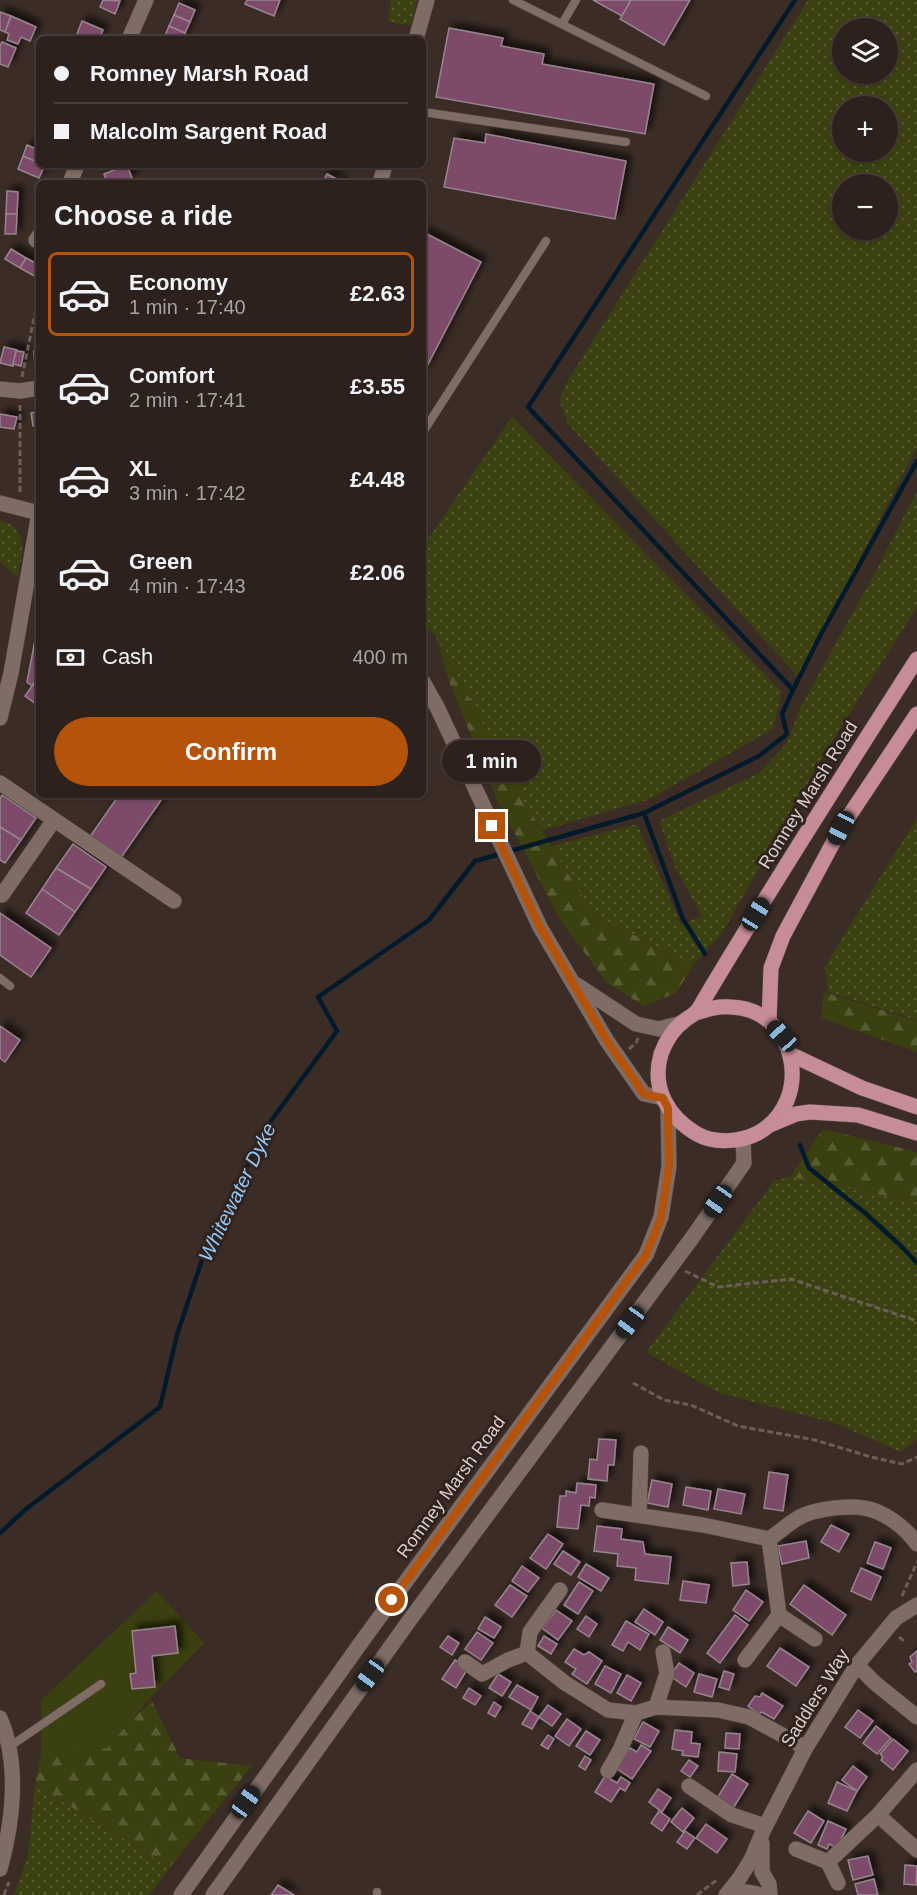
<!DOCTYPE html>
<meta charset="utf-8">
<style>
:root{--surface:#2c211c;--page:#382e29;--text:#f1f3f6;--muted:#a6a3a3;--line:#483e3b;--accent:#b45309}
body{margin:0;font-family:Helvetica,sans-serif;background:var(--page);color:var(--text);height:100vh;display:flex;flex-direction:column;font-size:22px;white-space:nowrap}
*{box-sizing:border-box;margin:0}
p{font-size:20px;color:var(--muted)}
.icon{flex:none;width:33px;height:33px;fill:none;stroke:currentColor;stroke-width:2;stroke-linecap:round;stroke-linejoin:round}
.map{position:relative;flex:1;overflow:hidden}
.sheet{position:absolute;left:36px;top:180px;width:390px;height:618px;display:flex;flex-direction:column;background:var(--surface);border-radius:9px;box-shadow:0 2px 4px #0004,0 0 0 2px var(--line)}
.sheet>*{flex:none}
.guide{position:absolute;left:36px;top:36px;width:390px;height:132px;border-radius:9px;box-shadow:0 2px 4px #0004,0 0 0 2px var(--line);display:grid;align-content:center;height:132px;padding:0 18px;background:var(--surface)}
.buttons{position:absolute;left:832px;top:18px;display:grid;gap:12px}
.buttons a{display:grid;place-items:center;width:66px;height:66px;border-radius:50%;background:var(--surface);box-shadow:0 2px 4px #0004,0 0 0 2px var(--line);font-size:30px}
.end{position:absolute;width:27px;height:27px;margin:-14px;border:8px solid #b45309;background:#fff;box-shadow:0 0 0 3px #fff}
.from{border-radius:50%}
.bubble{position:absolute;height:42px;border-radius:21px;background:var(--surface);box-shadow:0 2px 4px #0004,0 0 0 2px var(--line);font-size:20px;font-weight:800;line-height:42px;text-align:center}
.car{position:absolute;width:18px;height:36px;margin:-18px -9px;border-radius:8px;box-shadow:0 0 4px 2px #0007;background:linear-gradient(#222 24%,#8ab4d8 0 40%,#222 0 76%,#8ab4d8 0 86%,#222 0)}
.guide b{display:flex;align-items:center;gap:21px;height:57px;font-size:22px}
.guide b+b{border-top:2px solid var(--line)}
.guide i{width:15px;height:15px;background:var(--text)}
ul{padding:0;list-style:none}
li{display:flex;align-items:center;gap:18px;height:84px;margin:0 12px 9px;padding:0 6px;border:3px solid transparent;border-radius:9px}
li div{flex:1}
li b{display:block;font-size:22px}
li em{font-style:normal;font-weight:800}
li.on{border-color:var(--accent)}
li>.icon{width:54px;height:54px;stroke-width:1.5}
h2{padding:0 18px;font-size:27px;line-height:72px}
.pay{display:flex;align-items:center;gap:15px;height:66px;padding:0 18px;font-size:22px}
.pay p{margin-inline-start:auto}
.action{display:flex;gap:12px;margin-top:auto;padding:12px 18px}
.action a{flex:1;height:69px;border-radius:36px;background:var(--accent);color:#fff;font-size:24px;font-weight:800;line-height:69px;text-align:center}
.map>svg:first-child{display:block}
</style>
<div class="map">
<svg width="917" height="1895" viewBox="0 0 917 1895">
<defs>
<pattern id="grass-dots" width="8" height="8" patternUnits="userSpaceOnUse" patternTransform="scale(1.5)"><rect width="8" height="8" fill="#3b4010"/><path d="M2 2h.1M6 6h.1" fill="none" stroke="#575b32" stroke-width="1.8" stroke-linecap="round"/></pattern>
<pattern id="forest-firs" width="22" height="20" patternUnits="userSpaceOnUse" patternTransform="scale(1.5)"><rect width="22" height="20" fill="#3b4010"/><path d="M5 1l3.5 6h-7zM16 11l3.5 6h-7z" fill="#575b32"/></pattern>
<filter id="shadow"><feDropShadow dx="5.5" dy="-5.5" stdDeviation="3" flood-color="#0009"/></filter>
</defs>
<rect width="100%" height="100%" fill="#3b2c26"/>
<g fill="url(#grass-dots)" fill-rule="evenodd">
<polygon points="391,0 417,0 411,25 399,24 388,21"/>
<path d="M808 0H917V447L799 678 568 424 559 400 568 380ZM888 28V74H843V28ZM843 106H888V152H843ZM888 184V230H843V184Z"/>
<polygon points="512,417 782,692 773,729 648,800 542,830 524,801 436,636 423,624 423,546"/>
<polygon points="917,491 917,607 826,751 722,933 693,965 596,916 570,877 551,846 637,824 681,924 702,916 675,867 659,821 759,773 787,743 800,708 877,569"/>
<path d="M0 520C4 522 10 523 13 526 28 539 21 562 17 577L0 562Z"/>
<polygon points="917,818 917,1020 828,992 825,966"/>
<polygon points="790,1177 917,1202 917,1439 901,1452 837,1424 719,1393 646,1352 774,1181"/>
<polygon points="35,1785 170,1867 150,1895 14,1895 28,1856"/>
</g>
<g fill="url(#forest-firs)">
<polygon points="436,636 524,801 570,877 596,916 693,965 676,993 644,1006 607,983 561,921 497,800 448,679"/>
<polygon points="824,992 917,1021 917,1052 821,1018"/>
<polygon points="823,1129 917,1152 917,1202 790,1177"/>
<polygon points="152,1701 180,1758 252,1766 170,1867 35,1785 41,1754 68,1724 131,1720"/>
</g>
<path fill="#3b4010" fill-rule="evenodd" d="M157 1591 204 1643 151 1697 107 1748 41 1754V1700ZM175 1627 178 1653 152 1656 155 1687 132 1689 130 1674 136 1673 132 1632Z"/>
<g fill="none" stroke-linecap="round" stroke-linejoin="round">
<g stroke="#031a2c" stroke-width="4.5">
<polyline points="793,690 528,407 795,0"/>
<polyline points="644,813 683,919 705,954"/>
<polyline points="800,1145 809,1168 865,1213 901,1246 917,1263"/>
<polyline points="0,1533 26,1509 160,1407 177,1335 202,1260 265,1129 337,1031 318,997 429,920 475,861 644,813 759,756 787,734 782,714 793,690 820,636 917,461"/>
</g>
</g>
<g fill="#7d4b69" stroke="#96858e" stroke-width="1.5" filter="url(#shadow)">
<polygon points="103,0 120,1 115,14 100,7"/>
<polygon points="247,0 280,0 274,16 245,4"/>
<polygon points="593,0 631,0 622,16"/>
<polygon points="631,0 690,0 664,45 620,19"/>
<polygon points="179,3 195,10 190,22 174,15"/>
<polygon points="0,12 11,16 5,32 0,30"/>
<polygon points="174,15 190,22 185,33 169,26"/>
<polygon points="11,16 36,27 30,41 21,37 18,44 7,40 9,34 5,32"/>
<polygon points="82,21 103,30 99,39 89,39 77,34"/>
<polygon points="169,26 185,33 182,39 164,38"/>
<polygon points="449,28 503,38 501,46 544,54 542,64 654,84 645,134 436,97"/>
<polygon points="2,42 16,48 8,67 0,64 0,46"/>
<polygon points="486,134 626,161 615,219 444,187 454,138 485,143"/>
<polygon points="27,145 39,150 39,163 23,156"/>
<polygon points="23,156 39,163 39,165 45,165 39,178 18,169"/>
<polygon points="127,165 132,178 118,183 107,183 104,174"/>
<polygon points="327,174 344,183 322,183"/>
<polygon points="7,191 18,192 17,214 6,214"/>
<polygon points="6,214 17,214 16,234 5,234"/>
<polygon points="423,232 481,262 423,374"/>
<polygon points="11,249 26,258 20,268 5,259"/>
<polygon points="26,258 39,265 39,272 36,277 20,268"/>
<polygon points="4,347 17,350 13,366 0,363"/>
<polygon points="39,350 39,364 35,364 34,351"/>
<polygon points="16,351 24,352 21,366 13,364"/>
<polygon points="39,411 39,425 33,426 31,413"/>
<polygon points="0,414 17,417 14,429 0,427"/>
<polygon points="39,635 39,676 32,686 27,682 35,640"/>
<polygon points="39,676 39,706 25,696"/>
<polygon points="2,795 36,818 21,840 0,827 0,799"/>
<polygon points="119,795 164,796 120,859 89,838"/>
<polygon points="0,827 21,840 5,863 0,860"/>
<polygon points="73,844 106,867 91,889 56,868"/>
<polygon points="56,868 91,889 75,912 42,889"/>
<polygon points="42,889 75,912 59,935 26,913"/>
<polygon points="0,913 51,948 31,977 0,955"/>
<polygon points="0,1026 20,1040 5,1062 0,1058"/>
<polygon points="599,1439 616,1440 614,1465 608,1465 607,1481 588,1479 590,1459 597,1460"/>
<polygon points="769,1472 788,1475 783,1511 764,1508"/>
<polygon points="652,1480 672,1484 668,1507 647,1503"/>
<polygon points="577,1483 596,1485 595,1498 590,1497 589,1506 581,1505 578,1529 557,1527 560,1496 566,1496 566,1491 576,1493"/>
<polygon points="686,1487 711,1491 708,1510 683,1505"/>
<polygon points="718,1489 745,1494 741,1514 714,1509"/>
<polygon points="831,1525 849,1534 839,1552 821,1542"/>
<polygon points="597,1526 622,1529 621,1539 643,1542 645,1554 671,1557 668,1584 635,1580 636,1568 617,1566 618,1554 594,1551"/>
<polygon points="548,1534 563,1544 546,1569 530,1558"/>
<polygon points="806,1541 809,1558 782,1564 778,1546"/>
<polygon points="875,1542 891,1548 883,1569 867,1563"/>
<polygon points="563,1551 580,1562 571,1575 554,1564"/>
<polygon points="747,1562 749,1584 733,1586 731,1563"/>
<polygon points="586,1564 609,1578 601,1591 578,1577"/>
<polygon points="522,1566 539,1578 528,1592 512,1581"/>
<polygon points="861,1568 881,1577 871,1600 851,1591"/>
<polygon points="683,1581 709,1585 706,1603 680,1600"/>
<polygon points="579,1582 593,1591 578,1614 564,1605"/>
<polygon points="510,1585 527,1596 512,1617 495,1605"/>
<polygon points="804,1585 846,1615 832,1635 790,1604"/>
<polygon points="746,1590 763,1602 749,1621 733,1610"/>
<polygon points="644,1609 663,1622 655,1635 635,1622"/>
<polygon points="556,1610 572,1621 558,1640 542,1628"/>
<polygon points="735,1615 748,1625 720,1663 707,1653"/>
<polygon points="586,1616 597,1624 589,1637 577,1629"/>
<polygon points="485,1617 501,1627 494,1638 478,1629"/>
<polygon points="626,1621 649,1634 640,1650 628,1642 623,1651 612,1645"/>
<polygon points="175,1626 178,1653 152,1656 155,1687 132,1689 130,1674 136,1673 132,1631"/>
<polygon points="668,1627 688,1640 680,1653 660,1640"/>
<polygon points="477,1632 493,1643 481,1660 465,1649"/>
<polygon points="448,1636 459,1643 452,1655 440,1647"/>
<polygon points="544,1636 557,1644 551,1654 538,1646"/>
<polygon points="780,1648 809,1667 796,1686 767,1666"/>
<polygon points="574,1649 584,1655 589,1652 602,1661 587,1684 572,1674 576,1669 565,1662"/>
<polygon points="917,1651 917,1671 915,1672 909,1664 912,1662 910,1657"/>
<polygon points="455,1660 468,1668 456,1688 442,1679"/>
<polygon points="679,1663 694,1673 686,1687 670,1676"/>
<polygon points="605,1666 621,1674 611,1693 595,1684"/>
<polygon points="724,1671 734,1674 729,1690 719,1687"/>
<polygon points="498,1674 511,1682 502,1696 489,1688"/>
<polygon points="699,1674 717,1679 712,1697 694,1692"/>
<polygon points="627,1675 641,1683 631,1701 617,1693"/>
<polygon points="517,1685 538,1697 531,1710 509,1697"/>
<polygon points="469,1688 481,1696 475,1705 463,1698"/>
<polygon points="762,1693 783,1706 774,1719 762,1712 759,1714 748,1706 755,1696 760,1697"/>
<polygon points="494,1702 501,1707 495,1717 488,1713"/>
<polygon points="548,1705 561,1714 552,1726 539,1717"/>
<polygon points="858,1710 873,1721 860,1738 845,1727"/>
<polygon points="530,1711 539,1717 532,1729 522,1724"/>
<polygon points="567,1719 581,1729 569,1746 555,1736"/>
<polygon points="643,1722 659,1731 650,1747 634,1739"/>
<polygon points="876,1726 891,1738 877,1754 863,1743"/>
<polygon points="675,1730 692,1732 691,1743 700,1744 698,1757 682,1755 683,1751 672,1749"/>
<polygon points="586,1731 600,1740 590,1755 576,1746"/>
<polygon points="726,1733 740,1734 739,1749 725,1748"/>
<polygon points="548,1735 554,1739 548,1749 541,1745"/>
<polygon points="893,1739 908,1751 893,1770 881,1760 883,1757 880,1754"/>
<polygon points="641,1745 651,1751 632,1779 616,1768 630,1748 637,1752"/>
<polygon points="719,1752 737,1754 735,1772 718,1771"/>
<polygon points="585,1756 591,1760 585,1770 579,1766"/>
<polygon points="689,1760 698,1766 690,1777 681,1771"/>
<polygon points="853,1766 867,1777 857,1791 842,1780"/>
<polygon points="732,1774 748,1784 732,1810 716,1800"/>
<polygon points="605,1776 617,1783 621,1777 630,1783 625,1791 620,1788 611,1802 595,1792"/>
<polygon points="837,1782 857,1791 847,1811 828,1803"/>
<polygon points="658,1789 671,1798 662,1812 649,1802"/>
<polygon points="682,1808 694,1818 683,1832 671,1822"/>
<polygon points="659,1811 670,1819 662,1831 651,1823"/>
<polygon points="808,1811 824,1821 811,1843 794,1833"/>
<polygon points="828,1821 846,1829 837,1848 829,1844 827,1849 818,1845"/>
<polygon points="706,1824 727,1839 717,1853 696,1838"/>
<polygon points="685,1831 695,1838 687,1849 677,1842"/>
<polygon points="868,1856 873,1875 853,1880 848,1860"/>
<polygon points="905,1865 917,1866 916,1885 904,1884"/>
<polygon points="874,1879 878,1895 858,1895 855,1884"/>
<polygon points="278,1885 294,1895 271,1895"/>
</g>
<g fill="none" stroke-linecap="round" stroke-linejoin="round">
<g stroke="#564944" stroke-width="9">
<g id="service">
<polyline points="513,0 706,96"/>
<polyline points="562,24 576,0"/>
<polyline points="423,112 626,142"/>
<polyline points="423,432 546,241"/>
<polyline points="0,978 10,986"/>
<polyline points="9,1747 101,1684"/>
<polyline points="377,1895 377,1892"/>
</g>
</g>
<g stroke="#564944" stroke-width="16">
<g id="minor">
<polyline points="129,39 146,0"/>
<polyline points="416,39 427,0"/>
<polyline points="70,183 77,165"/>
<polyline points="380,183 385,165"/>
<polyline points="36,240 39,236"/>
<polyline points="0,389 20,391 39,388"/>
<polyline points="0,718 11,673 39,513"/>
<polyline points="0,783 174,901"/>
<polyline points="2,895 54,820"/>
<path d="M602 1510 703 1525 769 1539C780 1532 792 1520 804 1515 818 1509 848 1505 864 1508 884 1511 906 1528 917 1544"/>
<polyline points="639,1515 641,1453"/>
<polyline points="560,1590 530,1632 527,1653 565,1683 608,1710 636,1713 656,1707 718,1710 749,1717 797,1743 805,1749"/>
<polyline points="779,1615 815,1639"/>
<polyline points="745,1660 779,1615 769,1539"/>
<polyline points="465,1662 482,1674 508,1660 527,1653"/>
<polyline points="857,1665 875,1683 917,1717"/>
<polyline points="656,1707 667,1673 663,1652"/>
<polyline points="608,1771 620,1750 636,1713"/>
<polyline points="689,1786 732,1815 765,1826"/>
<polyline points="878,1815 917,1850"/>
<polyline points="762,1843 762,1872 769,1884 770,1895"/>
<polyline points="796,1849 828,1862 838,1883"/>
<polyline points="828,1862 878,1815 917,1770"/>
<polyline points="726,1895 739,1879 751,1860 764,1829 805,1749 857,1665 896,1618 917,1605"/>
</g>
</g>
<g stroke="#564944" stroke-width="16">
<g id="tertiary">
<polyline points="0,503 39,513"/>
<polyline points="423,682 438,709 540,927 607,1041 644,1094 663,1098"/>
<polyline points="577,985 636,1024 659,1029 682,1023"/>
<path d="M0 1718C20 1764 13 1822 0 1869"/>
<polyline points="181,1895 365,1637 646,1255 661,1217 669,1166 668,1108"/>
<polyline points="213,1895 409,1621 692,1238 744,1163 743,1139"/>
<path d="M727 1895C738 1890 748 1891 760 1895"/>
</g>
</g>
<g stroke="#564944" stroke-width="16">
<g id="primary">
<path d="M696 1013C708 1009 718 1006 731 1007 797 1009 815 1101 758 1133 741 1142 714 1144 697 1134 668 1117 651 1088 661 1054 665 1042 674 1028 684 1021 687 1018 692 1016 695 1013 699 1010 702 1003 705 998 773 884 845 771 917 659"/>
<polyline points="769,1021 771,968 783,936 841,828 917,714"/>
<polyline points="790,1054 862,1088 917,1107"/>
<polyline points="772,1124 796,1114 810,1112 858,1115 917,1133"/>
</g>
</g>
<g stroke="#6b5e58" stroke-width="3" stroke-dasharray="6 3" stroke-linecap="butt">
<polyline points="22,377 39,294"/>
<polyline points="20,405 20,494"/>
<polyline points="629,1049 636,1043 638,1038"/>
<polyline points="685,1271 718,1287 791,1279 917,1321"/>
<polyline points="633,1383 664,1400 691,1405 738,1426 815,1440 871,1457 902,1464 917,1457"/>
<polyline points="902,1596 917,1562"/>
<polyline points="899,1637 905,1642"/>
<polyline points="4,1895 9,1882"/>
<polyline points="697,1895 718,1879"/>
</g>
<use href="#service" stroke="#7e6c65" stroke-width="8"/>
<use href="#minor" stroke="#7e6c65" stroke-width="15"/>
<use href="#tertiary" stroke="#7e6c65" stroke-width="15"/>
<use href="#primary" stroke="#c68c97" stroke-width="15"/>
</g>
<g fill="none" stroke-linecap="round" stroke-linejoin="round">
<polyline stroke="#b45309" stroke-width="8" points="392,1600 646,1255 661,1218 669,1166 668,1108 663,1098 644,1094 607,1041 540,927 492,826"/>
</g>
<g text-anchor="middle" stroke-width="6" stroke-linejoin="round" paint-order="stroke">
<g font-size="18" fill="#dbd1cd" stroke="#31221d">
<text transform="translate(808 795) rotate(-58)" y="6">Romney Marsh Road</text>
<text transform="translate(451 1487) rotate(-54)" y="6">Romney Marsh Road</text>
<text transform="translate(815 1698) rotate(-58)" y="6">Saddlers Way</text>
</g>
<g font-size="20" font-style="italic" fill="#90c7f5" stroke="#31221d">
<text transform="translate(237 1192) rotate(-64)" y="7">Whitewater Dyke</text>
</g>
</g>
</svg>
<div class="buttons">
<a><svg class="icon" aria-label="layers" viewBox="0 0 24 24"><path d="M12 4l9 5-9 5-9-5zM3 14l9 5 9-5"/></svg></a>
<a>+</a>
<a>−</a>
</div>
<i class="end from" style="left:392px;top:1600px"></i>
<i class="end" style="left:492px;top:826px"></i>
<div class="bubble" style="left:442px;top:740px;width:99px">1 min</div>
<i class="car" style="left:841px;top:828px;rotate:208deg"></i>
<i class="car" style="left:756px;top:914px;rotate:32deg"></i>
<i class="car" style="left:782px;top:1036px;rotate:318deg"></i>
<i class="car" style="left:718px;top:1201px;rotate:215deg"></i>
<i class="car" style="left:630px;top:1322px;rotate:216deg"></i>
<i class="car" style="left:370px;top:1675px;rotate:216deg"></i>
<i class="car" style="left:246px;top:1802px;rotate:36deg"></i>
<div class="guide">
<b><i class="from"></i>Romney Marsh Road</b>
<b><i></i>Malcolm Sargent Road</b>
</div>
<section class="sheet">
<h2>Choose a ride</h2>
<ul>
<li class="on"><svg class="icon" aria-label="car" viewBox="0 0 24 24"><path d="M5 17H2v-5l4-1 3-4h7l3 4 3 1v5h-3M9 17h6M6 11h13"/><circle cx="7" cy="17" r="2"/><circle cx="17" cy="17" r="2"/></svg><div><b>Economy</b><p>1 min · 17:40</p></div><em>£2.63</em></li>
<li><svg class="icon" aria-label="car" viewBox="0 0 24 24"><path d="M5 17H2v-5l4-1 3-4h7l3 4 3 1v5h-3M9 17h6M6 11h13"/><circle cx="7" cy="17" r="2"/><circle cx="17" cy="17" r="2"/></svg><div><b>Comfort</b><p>2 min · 17:41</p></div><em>£3.55</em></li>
<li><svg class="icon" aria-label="car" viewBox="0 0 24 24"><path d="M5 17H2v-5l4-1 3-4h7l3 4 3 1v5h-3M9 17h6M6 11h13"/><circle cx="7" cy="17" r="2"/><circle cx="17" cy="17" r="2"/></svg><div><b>XL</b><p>3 min · 17:42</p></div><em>£4.48</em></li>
<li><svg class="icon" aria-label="car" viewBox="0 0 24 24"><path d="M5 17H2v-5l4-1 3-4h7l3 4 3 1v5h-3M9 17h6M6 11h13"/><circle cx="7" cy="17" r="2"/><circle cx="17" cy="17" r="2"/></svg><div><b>Green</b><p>4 min · 17:43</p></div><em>£2.06</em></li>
</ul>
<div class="pay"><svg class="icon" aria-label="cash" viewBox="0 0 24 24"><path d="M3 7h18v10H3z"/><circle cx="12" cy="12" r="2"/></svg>Cash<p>400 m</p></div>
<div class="action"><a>Confirm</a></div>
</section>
</div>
